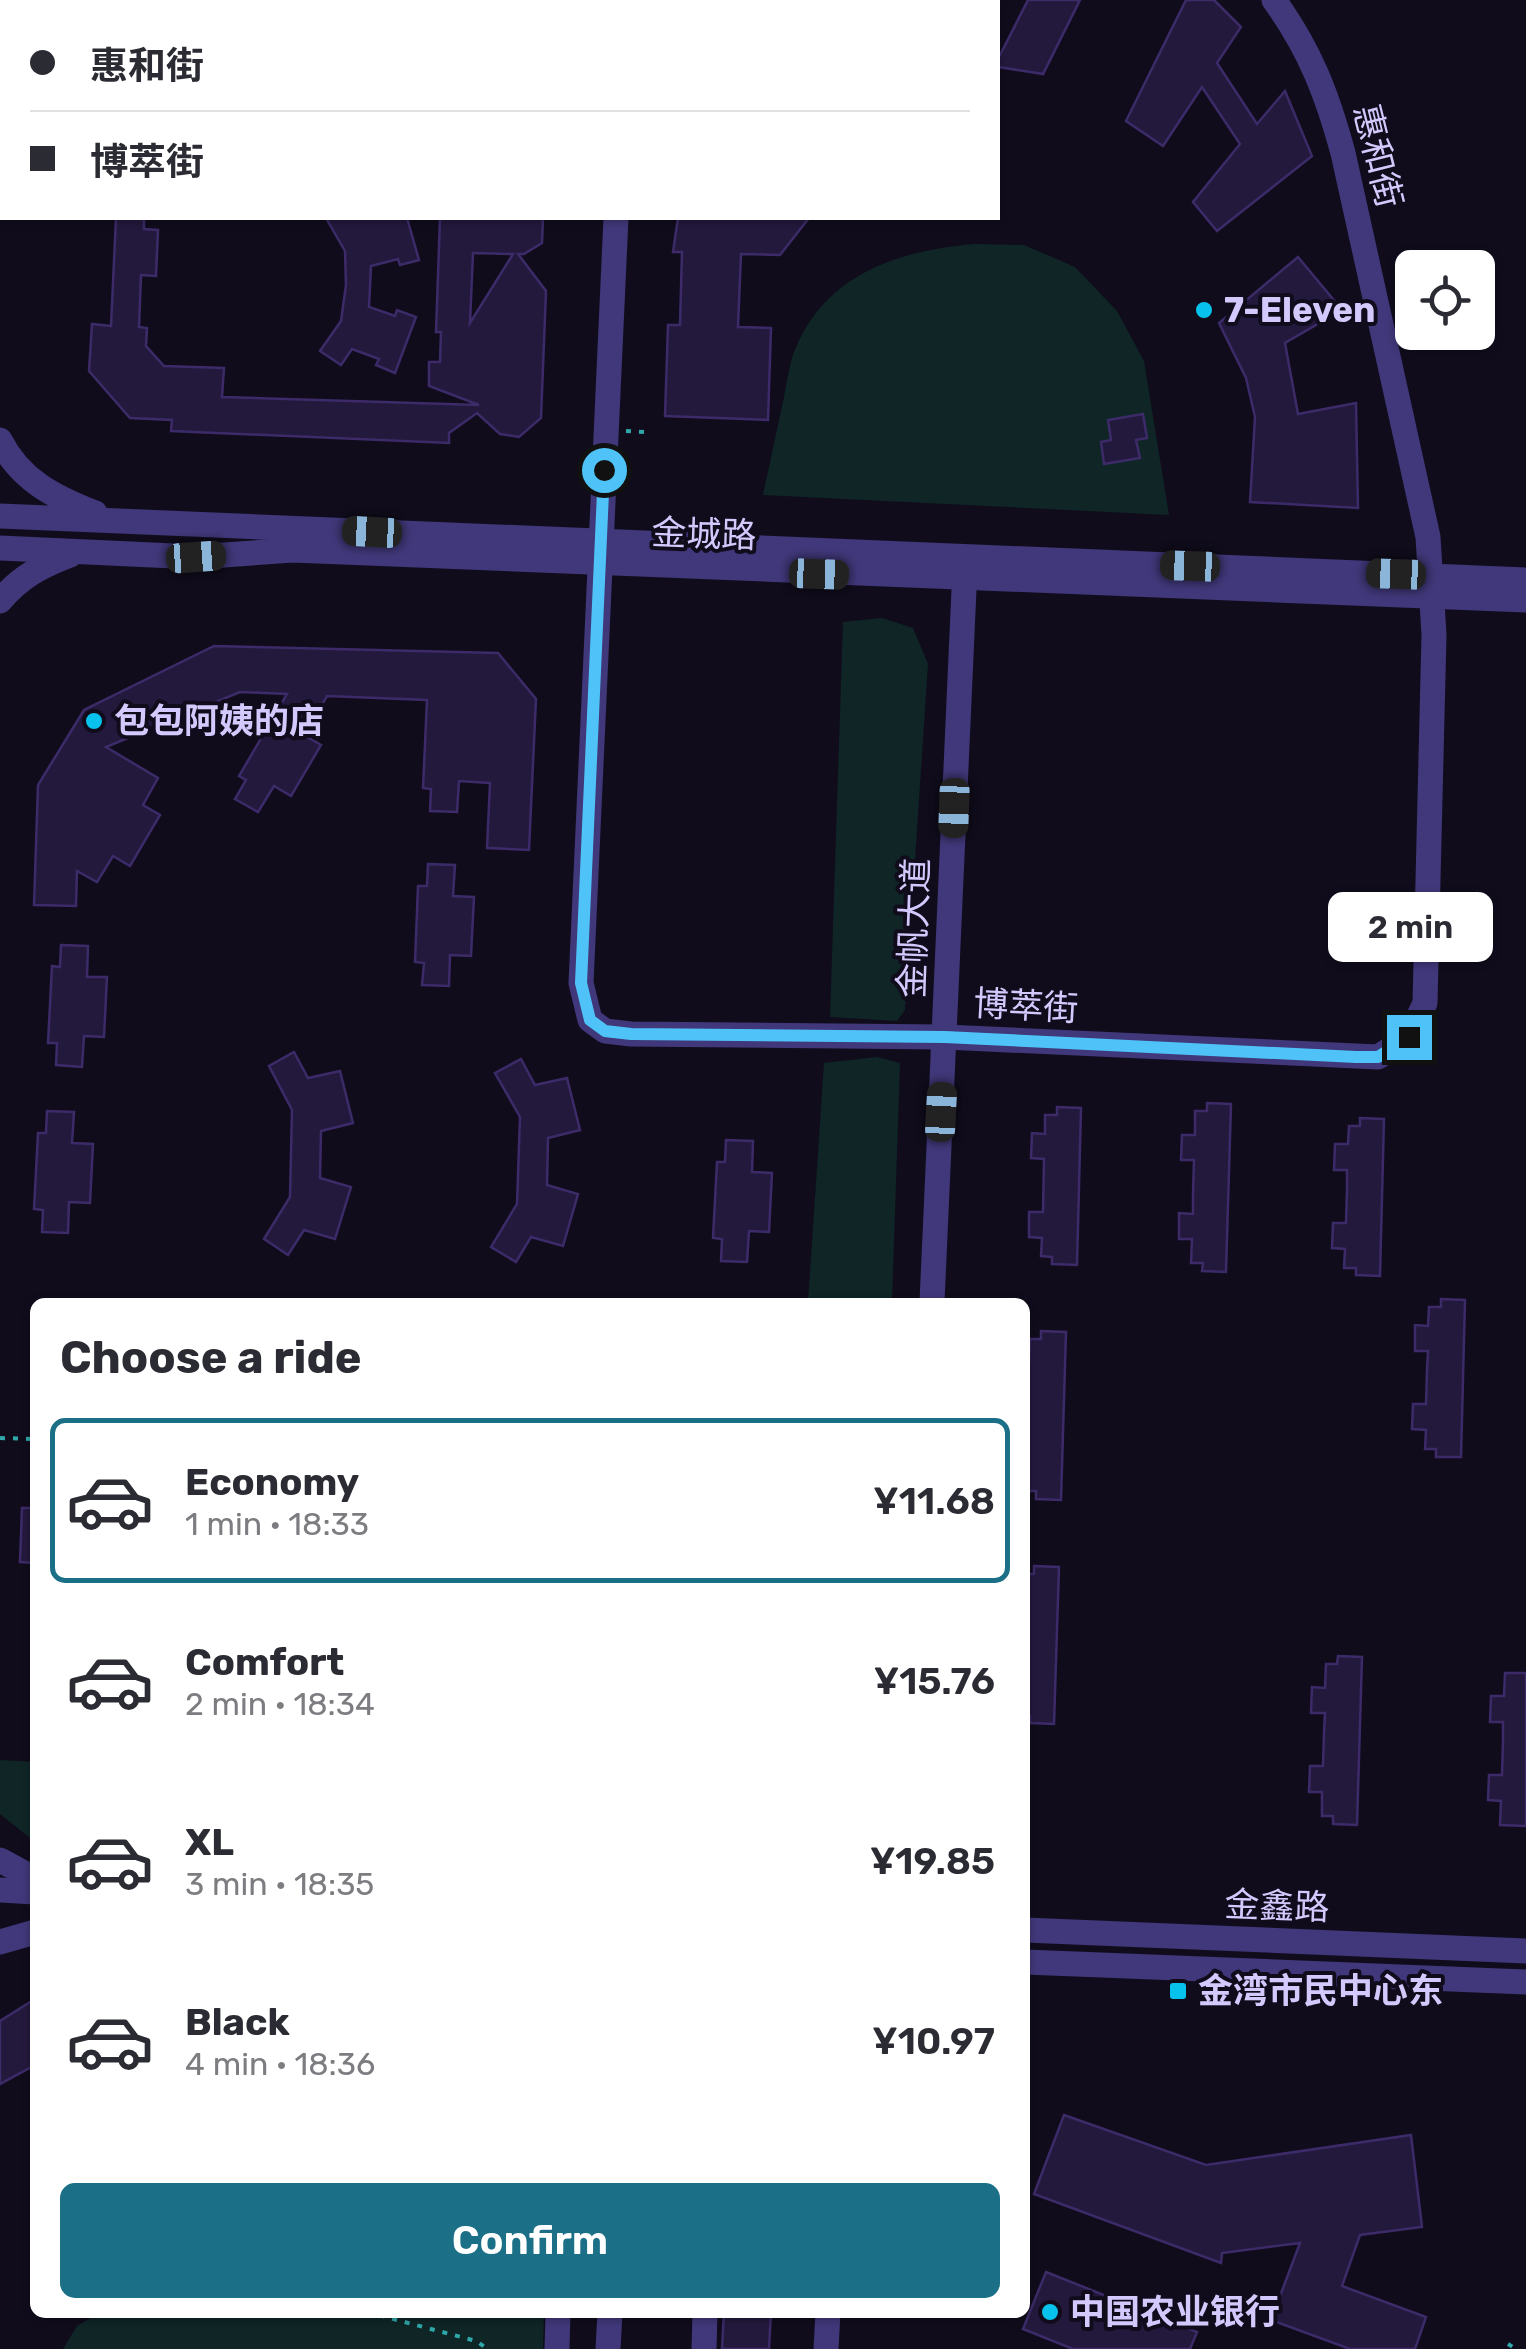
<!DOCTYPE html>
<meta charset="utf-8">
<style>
:root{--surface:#fff;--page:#f7f7f7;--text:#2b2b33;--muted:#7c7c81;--line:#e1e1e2;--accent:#1b6f86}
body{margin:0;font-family:Rubik,"Noto Sans SC",sans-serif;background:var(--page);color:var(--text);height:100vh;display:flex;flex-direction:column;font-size:38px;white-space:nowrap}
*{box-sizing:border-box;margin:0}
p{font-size:32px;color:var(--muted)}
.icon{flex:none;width:55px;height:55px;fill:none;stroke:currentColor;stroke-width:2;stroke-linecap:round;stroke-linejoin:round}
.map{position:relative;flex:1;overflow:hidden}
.side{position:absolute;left:30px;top:1298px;width:1000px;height:1020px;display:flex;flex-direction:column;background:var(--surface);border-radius:15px;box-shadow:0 2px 8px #0004}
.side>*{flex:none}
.top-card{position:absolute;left:0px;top:0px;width:1000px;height:220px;box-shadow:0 2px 8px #0004;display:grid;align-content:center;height:220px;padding:0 30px;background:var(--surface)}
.fabs{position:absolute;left:1395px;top:250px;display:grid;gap:20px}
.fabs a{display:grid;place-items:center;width:100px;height:100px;border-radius:15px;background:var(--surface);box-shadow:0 2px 8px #0004;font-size:50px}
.end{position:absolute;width:45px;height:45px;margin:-22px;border:12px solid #4fc3f7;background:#111;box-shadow:0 0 0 5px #111}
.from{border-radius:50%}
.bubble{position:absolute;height:70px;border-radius:15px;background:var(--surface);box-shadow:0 2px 8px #0004;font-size:32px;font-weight:600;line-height:70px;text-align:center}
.car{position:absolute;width:30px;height:60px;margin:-30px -15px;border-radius:12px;box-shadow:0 0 8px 2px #0007;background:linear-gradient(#222 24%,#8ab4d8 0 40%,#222 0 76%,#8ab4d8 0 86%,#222 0)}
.top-card b{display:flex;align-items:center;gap:35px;height:95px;font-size:38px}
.top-card b+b{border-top:2px solid var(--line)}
.top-card i{width:25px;height:25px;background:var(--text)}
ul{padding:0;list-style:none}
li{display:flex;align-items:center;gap:30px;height:165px;margin:0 20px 15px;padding:0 10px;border:5px solid transparent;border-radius:15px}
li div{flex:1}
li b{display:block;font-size:38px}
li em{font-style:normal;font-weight:600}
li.selected{border-color:var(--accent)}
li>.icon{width:90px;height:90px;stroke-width:1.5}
h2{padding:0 30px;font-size:45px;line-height:120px}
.button{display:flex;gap:20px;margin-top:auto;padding:20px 30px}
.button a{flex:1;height:115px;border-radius:15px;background:var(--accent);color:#fff;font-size:40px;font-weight:600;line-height:115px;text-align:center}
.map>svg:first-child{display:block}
</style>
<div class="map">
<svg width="1526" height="2349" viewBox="0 0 1526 2349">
<rect width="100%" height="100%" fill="#100c1c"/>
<g fill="#0f2526">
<path d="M974 244 1024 245 1075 267 1117 311 1144 361 1169 515 763 495C770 462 777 430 784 397 787 382 789 366 794 352 825 274 897 251 974 244Z"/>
<polygon points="882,618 913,628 928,664 905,1010 897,1021 830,1017 843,622"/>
<polygon points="877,1057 900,1063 892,1302 808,1302 824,1063"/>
<polygon points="0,1760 35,1762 35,1842 0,1814"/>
<polygon points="99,2313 544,2313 543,2349 63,2349 77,2326"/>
</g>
<g fill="#23193d" stroke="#3c2b68" stroke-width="2.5" fill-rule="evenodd">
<polygon points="1028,0 1080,0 1043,74 998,67 998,59"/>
<polygon points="1186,0 1214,0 1241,27 1217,63 1257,124 1285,91 1312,156 1217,231 1193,202 1240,144 1202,87 1163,146 1126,121"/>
<path d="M116 218H144V229L158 230 156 276 141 275 139 327 147 328 146 346 164 366 224 368 222 397 479 405 429 386V362H440L441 332H436L440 218H543L542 243 524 254H518L546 291 541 418 519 437 500 434 477 413 449 433V443L171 431 172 420 130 418 89 371 92 324 111 326ZM473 253 513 254 470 323Z"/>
<polygon points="326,218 407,218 419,260 400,265 398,259 371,266 369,307 395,316 397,310 416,317 395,373 376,365 379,359 352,349 341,365 320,351 341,321 346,285 345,251"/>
<polygon points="678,218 809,218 780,255 741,254 738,327 771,328 768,420 665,416 668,325 680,325 682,252 673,252"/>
<polygon points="1298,257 1342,310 1285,343 1298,414 1356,403 1358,508 1250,502 1255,417 1246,378 1219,323"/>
<polygon points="1143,414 1147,438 1136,440 1140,458 1104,464 1101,442 1111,440 1108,420"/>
<polygon points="214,646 498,653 536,699 529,850 487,848 490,783 459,781 457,812 430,811 431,789 423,788 427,700 327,696 304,735 321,745 291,796 274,786 258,812 235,799 246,780 239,776 287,694 240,692 106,747 158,778 143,805 160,815 130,866 113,856 97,882 77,871 76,906 34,905 38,785 84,710"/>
<polygon points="428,864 455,865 453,896 474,897 471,956 450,955 449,986 422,985 424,963 415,962 418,886 427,886"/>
<polygon points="61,945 88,946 87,977 107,977 104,1037 84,1036 82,1067 56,1065 57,1043 48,1043 52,966 60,967"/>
<polygon points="294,1052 308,1078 340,1071 353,1123 321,1131 320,1178 351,1187 335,1239 304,1230 288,1255 264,1239 290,1197 291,1154 292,1110 269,1066"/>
<polygon points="521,1059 535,1085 567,1078 580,1130 548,1138 547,1185 578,1194 563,1246 531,1237 516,1262 491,1247 517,1204 520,1117 495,1073"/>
<polygon points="1207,1103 1231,1104 1226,1272 1202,1271 1203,1263 1191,1263 1192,1239 1179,1239 1179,1213 1193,1214 1193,1195 1194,1160 1181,1160 1182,1135 1195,1135 1195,1111 1207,1111"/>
<polygon points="1057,1107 1081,1108 1077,1265 1052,1264 1052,1257 1041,1256 1042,1238 1029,1237 1029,1212 1043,1212 1044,1159 1031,1158 1032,1133 1045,1134 1045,1115 1057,1115"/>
<polygon points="47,1111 74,1112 72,1143 93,1144 90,1203 69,1202 68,1233 42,1232 43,1210 34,1209 38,1133 46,1133"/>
<polygon points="1360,1118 1384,1119 1380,1276 1356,1275 1356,1268 1344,1268 1345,1249 1332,1248 1333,1223 1346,1223 1347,1189 1347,1170 1334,1170 1335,1144 1348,1144 1349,1126 1360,1126"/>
<polygon points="726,1140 753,1141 752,1172 772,1173 769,1232 749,1231 747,1262 721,1261 722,1239 713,1238 717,1162 725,1162"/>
<polygon points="1441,1299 1465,1300 1461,1457 1436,1457 1436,1449 1425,1449 1426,1430 1412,1429 1413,1404 1426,1404 1427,1370 1428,1351 1415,1351 1415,1325 1428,1326 1429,1307 1441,1307"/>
<polygon points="1041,1331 1066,1332 1061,1500 1036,1499 1036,1491 1025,1491 1028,1388 1025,1388 1025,1363 1029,1363 1030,1339 1041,1339"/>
<polygon points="22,1508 35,1508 35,1563 20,1562"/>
<polygon points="1034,1566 1059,1567 1054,1724 1030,1723 1030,1716 1025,1715 1025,1574 1034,1574"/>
<polygon points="1338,1656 1362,1657 1357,1825 1333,1824 1333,1816 1322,1816 1322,1792 1309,1792 1310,1766 1323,1766 1324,1732 1325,1713 1311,1713 1312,1687 1325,1688 1326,1664 1337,1664"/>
<polygon points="1505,1673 1526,1673 1526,1826 1500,1825 1501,1801 1488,1800 1489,1775 1502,1775 1503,1741 1503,1722 1490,1722 1491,1696 1504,1696"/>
<polygon points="35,1999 35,2065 0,2084 0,2021"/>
<polygon points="1064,2115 1206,2165 1411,2135 1422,2227 1360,2235 1342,2286 1426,2317 1415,2349 1350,2349 1271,2320 1300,2243 1222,2253 1221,2263 1034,2194"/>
<polygon points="1046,2272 1197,2332 1190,2349 1073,2349 1023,2329"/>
<polygon points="724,2312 771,2312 769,2349 722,2349"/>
</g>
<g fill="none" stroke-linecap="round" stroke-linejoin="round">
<g stroke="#30a8aa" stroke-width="4" stroke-dasharray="5 8" stroke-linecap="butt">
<polyline points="626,431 644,432"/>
<polyline points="0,1438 35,1439"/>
<polyline points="367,2312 476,2341 488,2349"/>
<polyline points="1508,2344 1516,2349"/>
</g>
<g stroke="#40387a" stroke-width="25">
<polyline points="713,2 716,0"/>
<path d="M616 218 581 983 590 1020 605 1031 631 1034 945 1037 1378 1057 1409 1037 1425 1003 1434 635 1428 537 1343 153C1327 94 1310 50 1274 0"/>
<path d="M0 440C20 480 54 497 95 513"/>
<polyline points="0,516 1526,580"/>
<polyline points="0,548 196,557 293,550 1526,600"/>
<path d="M0 601C20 577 41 566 70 555"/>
<polyline points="932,1302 965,567"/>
<polyline points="0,1860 35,1879"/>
<polyline points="0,1890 35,1892"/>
<polyline points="1025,1930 1526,1951"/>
<polyline points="0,1942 35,1932"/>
<polyline points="1025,1962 1526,1982"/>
<polyline points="557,2349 558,2312"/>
<polyline points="608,2349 610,2312"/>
<polyline points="704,2349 705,2312"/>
<polyline points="826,2349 828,2312"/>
</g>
</g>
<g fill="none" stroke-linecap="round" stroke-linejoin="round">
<polyline stroke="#4fc3f7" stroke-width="12" points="604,470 581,983 590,1020 605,1031 631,1034 945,1037 1356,1057 1378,1057 1409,1037"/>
</g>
<g fill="#07c2ec" stroke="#100c1c" stroke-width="4">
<circle cx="1204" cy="310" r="10"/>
<circle cx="94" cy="721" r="10"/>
<rect x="1168" y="1981" width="20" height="20" rx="5"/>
<circle cx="1050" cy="2312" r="10"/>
</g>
<g text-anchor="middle" stroke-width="8" stroke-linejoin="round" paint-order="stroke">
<g font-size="35" fill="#d3c9fd" stroke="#100c1c">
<text transform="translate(1378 156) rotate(76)" y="12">惠和街</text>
<text transform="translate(704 534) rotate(2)" y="12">金城路</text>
<text transform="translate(914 928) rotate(-88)" y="12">金帆大道</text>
<text transform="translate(1026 1006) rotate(3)" y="12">博萃街</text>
<text transform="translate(1277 1906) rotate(2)" y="12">金鑫路</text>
</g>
<g font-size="35" font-weight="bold" fill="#d3c9fd" stroke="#100c1c" text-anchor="start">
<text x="1224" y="322">7-Eleven</text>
<text x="114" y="733">包包阿姨的店</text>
<text x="1198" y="2003">金湾市民中心东</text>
<text x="1070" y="2324">中国农业银行</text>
</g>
</g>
</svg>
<div class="fabs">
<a><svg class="icon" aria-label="locate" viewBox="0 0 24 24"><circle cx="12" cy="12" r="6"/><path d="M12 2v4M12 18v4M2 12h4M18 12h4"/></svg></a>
</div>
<i class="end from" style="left:604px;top:470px"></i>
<i class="end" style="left:1409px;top:1037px"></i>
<div class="bubble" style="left:1328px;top:892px;width:165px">2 min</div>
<i class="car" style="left:372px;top:532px;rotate:273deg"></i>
<i class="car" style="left:196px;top:557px;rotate:86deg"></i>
<i class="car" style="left:1190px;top:566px;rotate:272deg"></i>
<i class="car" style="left:819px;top:574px;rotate:92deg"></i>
<i class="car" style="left:1396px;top:574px;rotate:272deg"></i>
<i class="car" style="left:954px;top:808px;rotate:182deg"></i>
<i class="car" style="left:941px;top:1112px;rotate:3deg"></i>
<div class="top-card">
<b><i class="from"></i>惠和街</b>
<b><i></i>博萃街</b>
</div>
<section class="side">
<h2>Choose a ride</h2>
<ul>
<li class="selected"><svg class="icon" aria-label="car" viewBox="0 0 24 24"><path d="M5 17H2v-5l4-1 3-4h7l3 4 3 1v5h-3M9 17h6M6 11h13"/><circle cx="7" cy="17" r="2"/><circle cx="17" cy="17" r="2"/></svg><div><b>Economy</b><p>1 min · 18:33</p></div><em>¥11.68</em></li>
<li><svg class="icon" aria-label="car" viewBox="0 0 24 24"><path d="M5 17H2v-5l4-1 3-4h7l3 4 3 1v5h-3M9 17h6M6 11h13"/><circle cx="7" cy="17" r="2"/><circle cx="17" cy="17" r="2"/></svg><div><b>Comfort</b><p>2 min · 18:34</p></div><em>¥15.76</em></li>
<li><svg class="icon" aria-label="car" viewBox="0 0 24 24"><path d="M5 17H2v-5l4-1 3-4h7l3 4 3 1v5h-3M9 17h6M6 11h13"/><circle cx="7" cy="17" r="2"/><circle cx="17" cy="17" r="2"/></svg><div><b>XL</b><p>3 min · 18:35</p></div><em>¥19.85</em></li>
<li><svg class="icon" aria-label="car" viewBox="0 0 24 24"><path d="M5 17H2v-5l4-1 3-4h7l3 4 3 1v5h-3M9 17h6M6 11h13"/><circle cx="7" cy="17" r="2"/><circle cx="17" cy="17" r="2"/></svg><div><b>Black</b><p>4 min · 18:36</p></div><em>¥10.97</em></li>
</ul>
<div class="button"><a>Confirm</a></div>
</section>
</div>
